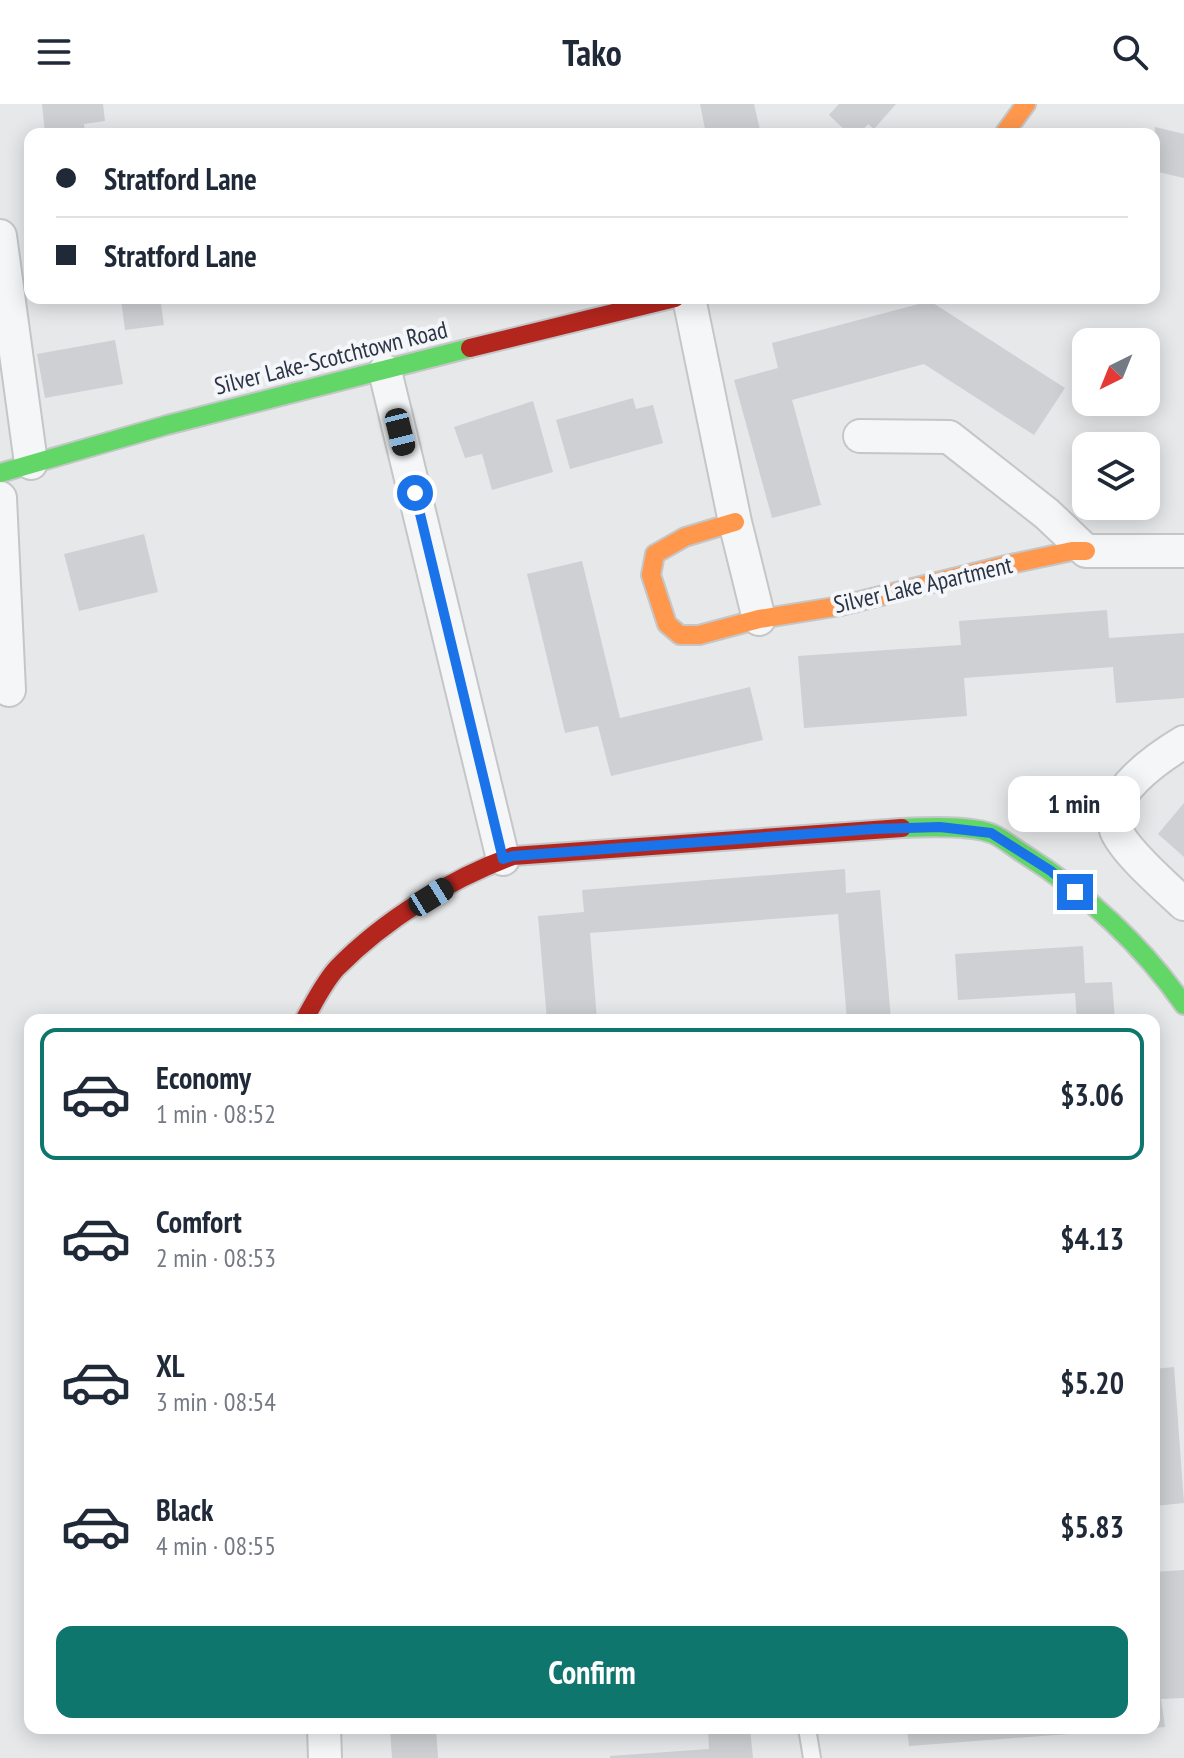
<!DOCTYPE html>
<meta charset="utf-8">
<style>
:root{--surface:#fff;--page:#f6f6f7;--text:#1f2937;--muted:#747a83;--line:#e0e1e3;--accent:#0f766e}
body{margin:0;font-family:"PT Sans Narrow",sans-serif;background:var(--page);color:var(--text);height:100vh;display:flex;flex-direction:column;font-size:30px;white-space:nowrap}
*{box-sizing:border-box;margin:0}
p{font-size:26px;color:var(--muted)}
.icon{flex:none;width:44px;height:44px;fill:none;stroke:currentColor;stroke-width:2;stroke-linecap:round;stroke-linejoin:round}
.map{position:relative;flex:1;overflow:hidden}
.details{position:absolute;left:24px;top:910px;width:1136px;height:720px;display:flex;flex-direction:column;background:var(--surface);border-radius:16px;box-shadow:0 4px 20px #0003}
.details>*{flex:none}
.top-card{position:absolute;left:24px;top:24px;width:1136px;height:176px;border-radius:16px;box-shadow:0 4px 20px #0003;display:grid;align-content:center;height:176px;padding:0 32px;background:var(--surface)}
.needle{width:52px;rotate:223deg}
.controls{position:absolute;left:1072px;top:224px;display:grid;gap:16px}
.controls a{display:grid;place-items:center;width:88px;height:88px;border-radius:16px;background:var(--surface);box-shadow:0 4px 20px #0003;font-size:40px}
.end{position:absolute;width:36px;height:36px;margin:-18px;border:10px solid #1a73e8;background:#fff;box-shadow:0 0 0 4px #fff}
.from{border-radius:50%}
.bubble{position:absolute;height:56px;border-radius:16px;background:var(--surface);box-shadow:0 4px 20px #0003;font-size:26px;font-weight:600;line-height:56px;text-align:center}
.car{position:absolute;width:24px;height:48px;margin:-24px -12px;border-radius:10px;box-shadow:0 0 6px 2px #0007;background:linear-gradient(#222 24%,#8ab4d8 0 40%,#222 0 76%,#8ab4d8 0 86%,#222 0)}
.top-card b{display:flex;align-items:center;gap:28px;height:76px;font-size:30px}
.top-card b+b{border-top:2px solid var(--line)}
.top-card i{width:20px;height:20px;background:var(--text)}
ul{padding:14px 0 0;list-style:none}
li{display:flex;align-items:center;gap:24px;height:132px;margin:0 16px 12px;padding:0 16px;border:4px solid transparent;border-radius:16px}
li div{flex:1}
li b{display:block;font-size:30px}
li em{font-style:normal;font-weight:600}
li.selected{border-color:var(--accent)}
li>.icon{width:72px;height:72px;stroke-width:1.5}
.button{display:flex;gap:16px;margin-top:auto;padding:16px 32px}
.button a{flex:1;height:92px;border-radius:16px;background:var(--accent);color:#fff;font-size:32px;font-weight:600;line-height:92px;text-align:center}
header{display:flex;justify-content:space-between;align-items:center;height:104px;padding:0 32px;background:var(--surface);font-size:36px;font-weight:600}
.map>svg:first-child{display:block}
</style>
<header><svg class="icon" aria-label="menu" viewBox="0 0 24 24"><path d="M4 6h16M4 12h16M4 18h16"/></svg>Tako<svg class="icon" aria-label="search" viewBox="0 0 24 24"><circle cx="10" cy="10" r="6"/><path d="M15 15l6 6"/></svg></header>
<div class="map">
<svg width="1184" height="1654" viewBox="0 0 1184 1654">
<rect width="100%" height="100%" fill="#e6e8ea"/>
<g fill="#ced0d3">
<polygon points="42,0 103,0 105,17 84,20 85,30 45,30"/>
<polygon points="700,0 754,0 761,30 706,30"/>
<polygon points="839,0 896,0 874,25 868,20 859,30 849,30 829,11"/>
<polygon points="1155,23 1184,30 1184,74 1154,67"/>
<polygon points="132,194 160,194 164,221 125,226 121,195"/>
<polygon points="930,197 1065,284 1034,331 924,260 792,296 821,401 772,414 734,276 778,264 772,239"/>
<polygon points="115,236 123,280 45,294 37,250"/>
<polygon points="633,294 636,305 653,301 663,339 570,365 556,316"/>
<polygon points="533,297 553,368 492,386 482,350 465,354 454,323"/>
<polygon points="144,430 158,488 79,507 64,450"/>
<polygon points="582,457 620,614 750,583 763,636 611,672 598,622 565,629 527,470"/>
<polygon points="1107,506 1109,534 1184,529 1184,594 1116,599 1113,563 964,574 967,612 804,624 798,552 961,541 959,517"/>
<polygon points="1184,699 1184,753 1158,730"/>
<polygon points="845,765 846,789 880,786 891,916 847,916 838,810 590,829 597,916 547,916 538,812 584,808 582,786"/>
<polygon points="1083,842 1085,879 1112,878 1115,916 1077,916 1075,889 958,896 955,850"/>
<polygon points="1174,1263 1184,1399 1154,1402 1154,1265"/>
<polygon points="1184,1466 1184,1594 1161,1595 1165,1623 1154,1624 1154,1583 1159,1582 1154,1468"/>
<polygon points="390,1624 436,1624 438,1654 392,1654"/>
<polygon points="708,1624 750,1624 753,1654 610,1654 610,1652 709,1645"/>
<polygon points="907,1624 1122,1624 1122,1626 909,1642"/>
</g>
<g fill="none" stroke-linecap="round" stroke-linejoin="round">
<g stroke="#c4c6c8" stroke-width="20">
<polyline id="lane" points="807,1624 812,1654"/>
</g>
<g stroke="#c4c6c8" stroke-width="36">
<g id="street">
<polyline points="0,132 31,359"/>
<polyline points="689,194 735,418 759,515"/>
<polyline points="385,267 503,755"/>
<polyline points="860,332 949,333 1047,410 1086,447 1184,447"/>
<polyline points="0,394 9,586"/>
<path d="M1184 638C1159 653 1102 691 1116 726 1125 748 1166 783 1184 800"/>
<polyline points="324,1624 325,1654"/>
</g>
</g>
<g stroke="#c4c6c8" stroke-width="22">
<g id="fast">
<polyline points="0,369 167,321 470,244"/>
<path d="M902 724C925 723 972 721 993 730 1004 735 1014 744 1024 750 1085 788 1143 842 1184 901"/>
</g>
</g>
<g stroke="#c4c6c8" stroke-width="22">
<g id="slow">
<polyline points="1004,30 1026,0"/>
<polyline points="735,418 685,433 655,450 651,471 667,520 680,531 699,531 759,515 840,502 1006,461 1072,447 1086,447"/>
</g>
</g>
<g stroke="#c4c6c8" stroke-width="22">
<g id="jam">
<polyline points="470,244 675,194"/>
<path d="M304 916C314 899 324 878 337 864 383 817 451 774 513 752L902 724"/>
</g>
</g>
<use href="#lane" stroke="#f5f6f7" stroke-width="16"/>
<use href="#street" stroke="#f5f6f7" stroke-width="32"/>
<use href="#fast" stroke="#63d668" stroke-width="18"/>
<use href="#slow" stroke="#ff974d" stroke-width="18"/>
<use href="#jam" stroke="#b3261e" stroke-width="18"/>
</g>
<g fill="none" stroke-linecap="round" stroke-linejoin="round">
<polyline stroke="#1a73e8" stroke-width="10" points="415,389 503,755 513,752 874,725 940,723 991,729 1051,767 1075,788"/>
</g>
<g text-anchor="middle" stroke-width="8" stroke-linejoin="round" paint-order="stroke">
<g font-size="24" fill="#2b3445" stroke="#f4f6f9">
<text transform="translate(331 254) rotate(-14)" y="8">Silver Lake-Scotchtown Road</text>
<text transform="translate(923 481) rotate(-13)" y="8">Silver Lake Apartment</text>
</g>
</g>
</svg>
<div class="controls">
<a><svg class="needle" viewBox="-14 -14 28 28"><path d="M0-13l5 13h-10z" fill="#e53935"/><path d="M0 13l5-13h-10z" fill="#747a83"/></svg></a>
<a><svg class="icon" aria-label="layers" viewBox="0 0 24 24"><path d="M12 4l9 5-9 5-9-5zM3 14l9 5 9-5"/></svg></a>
</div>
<i class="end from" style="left:415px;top:389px"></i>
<i class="end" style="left:1075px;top:788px"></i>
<div class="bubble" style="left:1008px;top:672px;width:132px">1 min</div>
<i class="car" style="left:400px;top:328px;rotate:166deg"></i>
<i class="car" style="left:431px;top:793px;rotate:58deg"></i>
<div class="top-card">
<b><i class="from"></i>Stratford Lane</b>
<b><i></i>Stratford Lane</b>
</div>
<section class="details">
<ul>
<li class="selected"><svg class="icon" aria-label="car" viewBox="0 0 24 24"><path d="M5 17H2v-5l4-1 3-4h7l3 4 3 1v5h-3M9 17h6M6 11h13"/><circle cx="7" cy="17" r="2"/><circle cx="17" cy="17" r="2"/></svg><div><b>Economy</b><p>1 min · 08:52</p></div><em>$3.06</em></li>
<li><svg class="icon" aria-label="car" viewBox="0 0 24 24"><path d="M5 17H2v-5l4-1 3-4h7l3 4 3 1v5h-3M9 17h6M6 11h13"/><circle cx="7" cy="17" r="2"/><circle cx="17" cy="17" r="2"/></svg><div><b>Comfort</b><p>2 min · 08:53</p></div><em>$4.13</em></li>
<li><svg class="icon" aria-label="car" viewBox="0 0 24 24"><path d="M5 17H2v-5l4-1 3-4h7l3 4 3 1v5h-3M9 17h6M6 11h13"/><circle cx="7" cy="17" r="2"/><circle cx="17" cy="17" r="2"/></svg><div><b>XL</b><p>3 min · 08:54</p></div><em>$5.20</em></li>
<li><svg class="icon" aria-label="car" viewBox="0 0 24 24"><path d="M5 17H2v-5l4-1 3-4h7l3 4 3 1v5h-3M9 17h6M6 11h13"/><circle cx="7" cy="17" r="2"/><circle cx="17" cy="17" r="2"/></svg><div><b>Black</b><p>4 min · 08:55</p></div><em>$5.83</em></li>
</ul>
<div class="button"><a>Confirm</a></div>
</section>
</div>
